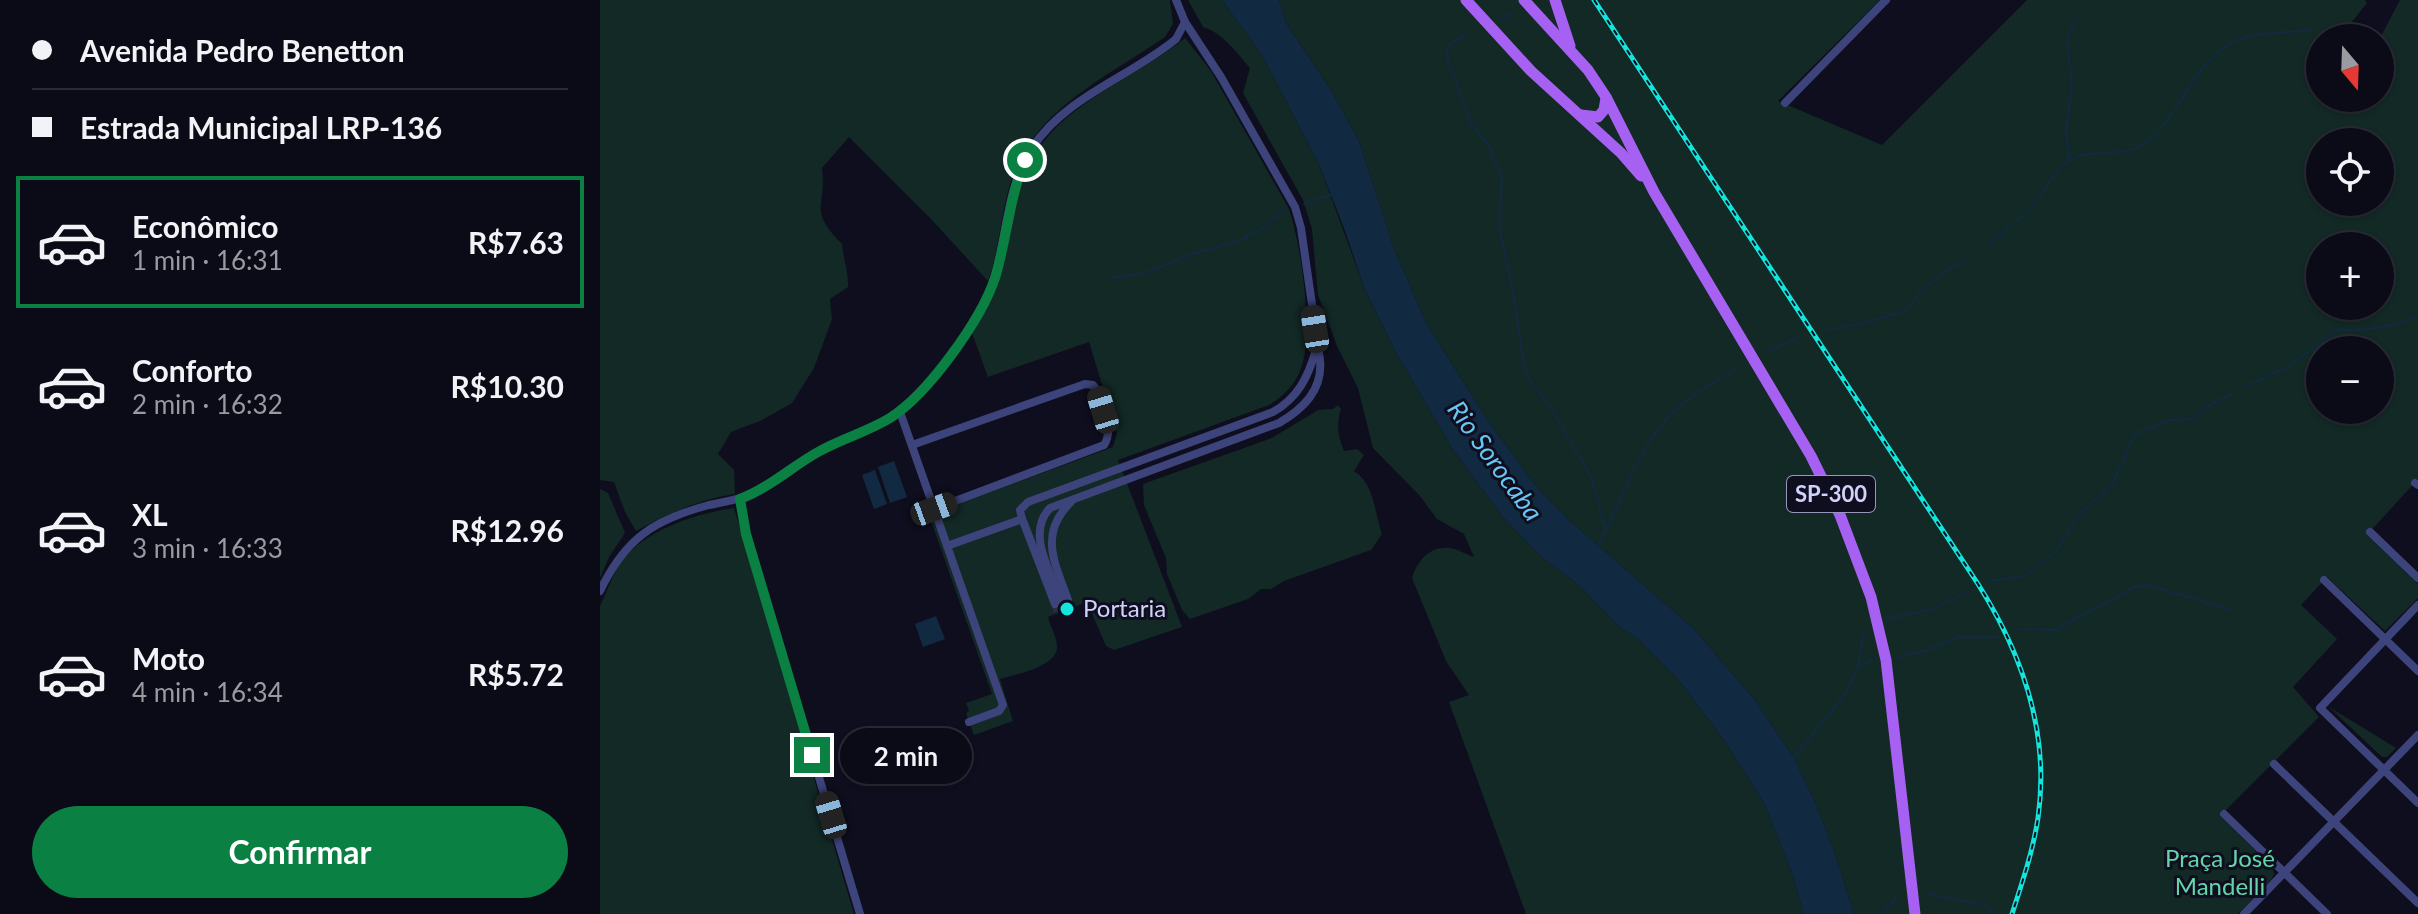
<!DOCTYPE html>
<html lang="pt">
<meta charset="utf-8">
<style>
:root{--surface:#0b0a17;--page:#141320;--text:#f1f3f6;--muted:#9a9aa1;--line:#2b2b36;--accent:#0b8043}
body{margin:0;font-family:Lato,sans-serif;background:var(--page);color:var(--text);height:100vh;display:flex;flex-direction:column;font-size:30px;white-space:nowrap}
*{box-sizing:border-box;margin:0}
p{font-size:26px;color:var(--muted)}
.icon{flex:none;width:44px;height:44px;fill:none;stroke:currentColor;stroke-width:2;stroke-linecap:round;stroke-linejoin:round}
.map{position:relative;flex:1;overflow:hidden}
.side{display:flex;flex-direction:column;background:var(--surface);width:600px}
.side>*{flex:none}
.guide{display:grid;align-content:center;height:176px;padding:0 32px;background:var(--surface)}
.needle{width:52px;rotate:161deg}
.fabs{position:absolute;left:1706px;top:24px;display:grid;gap:16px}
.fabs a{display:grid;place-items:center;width:88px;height:88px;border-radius:50%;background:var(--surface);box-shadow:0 2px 6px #0004,0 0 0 2px var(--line);font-size:40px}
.end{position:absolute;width:36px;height:36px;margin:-18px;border:10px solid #0b8043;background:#fff;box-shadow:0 0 0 4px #fff}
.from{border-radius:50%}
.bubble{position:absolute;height:56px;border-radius:28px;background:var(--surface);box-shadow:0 2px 6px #0004,0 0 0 2px var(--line);font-size:26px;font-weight:700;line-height:56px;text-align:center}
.car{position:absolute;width:24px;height:48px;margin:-24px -12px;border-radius:10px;box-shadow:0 0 6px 2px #0007;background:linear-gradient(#222 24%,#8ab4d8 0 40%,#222 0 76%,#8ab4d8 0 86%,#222 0)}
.guide b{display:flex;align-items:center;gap:28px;height:76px;font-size:30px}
.guide b+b{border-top:2px solid var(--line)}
.guide i{width:20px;height:20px;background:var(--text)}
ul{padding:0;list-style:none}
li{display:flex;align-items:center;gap:24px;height:132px;margin:0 16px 12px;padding:0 16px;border:4px solid transparent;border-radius:0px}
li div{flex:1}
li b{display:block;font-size:30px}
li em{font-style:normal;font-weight:700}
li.active{border-color:var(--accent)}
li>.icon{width:72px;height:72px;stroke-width:1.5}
.action{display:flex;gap:16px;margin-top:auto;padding:16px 32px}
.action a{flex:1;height:92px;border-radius:48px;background:var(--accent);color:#fff;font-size:32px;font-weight:700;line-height:92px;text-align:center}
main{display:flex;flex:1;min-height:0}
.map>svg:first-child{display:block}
</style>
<main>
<section class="side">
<div class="guide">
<b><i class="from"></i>Avenida Pedro Benetton</b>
<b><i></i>Estrada Municipal LRP-136</b>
</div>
<ul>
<li class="active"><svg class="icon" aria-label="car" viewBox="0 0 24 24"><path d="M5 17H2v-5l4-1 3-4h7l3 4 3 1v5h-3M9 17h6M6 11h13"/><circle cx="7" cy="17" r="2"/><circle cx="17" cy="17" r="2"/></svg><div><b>Econômico</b><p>1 min · 16:31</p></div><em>R$7.63</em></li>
<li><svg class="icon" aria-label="car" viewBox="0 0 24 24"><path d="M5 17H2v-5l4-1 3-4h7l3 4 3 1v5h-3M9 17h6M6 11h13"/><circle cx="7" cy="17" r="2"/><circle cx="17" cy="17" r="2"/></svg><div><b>Conforto</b><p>2 min · 16:32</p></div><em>R$10.30</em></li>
<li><svg class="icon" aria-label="car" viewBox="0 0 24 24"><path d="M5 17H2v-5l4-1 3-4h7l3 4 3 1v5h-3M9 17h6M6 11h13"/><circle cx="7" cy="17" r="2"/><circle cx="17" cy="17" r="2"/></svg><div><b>XL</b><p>3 min · 16:33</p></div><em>R$12.96</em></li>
<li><svg class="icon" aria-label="car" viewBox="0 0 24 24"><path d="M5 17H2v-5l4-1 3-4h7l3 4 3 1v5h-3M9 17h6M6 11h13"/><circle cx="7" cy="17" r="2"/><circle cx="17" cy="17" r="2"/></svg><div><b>Moto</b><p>4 min · 16:34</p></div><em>R$5.72</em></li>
</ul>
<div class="action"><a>Confirmar</a></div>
</section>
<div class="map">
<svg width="1818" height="914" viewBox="0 0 1818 914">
<rect width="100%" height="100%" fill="#0f0e1f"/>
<g fill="#122925" fill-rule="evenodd">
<path d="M0 0H570L573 24 565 37C510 75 434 110 412 178 401 211 400 248 388 281L331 219 249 137 222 168C227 209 207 208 242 244 243 258 249 273 248 287L230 299 232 319 214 368 192 403 160 421 131 432 118 454 134 470 135 494C100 499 67 514 36 531L25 512 14 482 0 480Z"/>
<path d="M588 0H622L663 57 719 164 764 287 795 351 852 448 902 516 942 558 979 585 1018 626 1038 639 1078 679 1126 743 1164 803 1191 870 1204 914H926L849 702 869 695 846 661 812 578C817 561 830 545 850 548 858 549 867 555 874 557L864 534 837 519 820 496 773 448 758 388 737 346 718 295 712 229 703 200 643 93 650 68C637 53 623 33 603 27Z"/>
<path d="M679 0H1280L1178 101 1282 145 1427 0H1765L1767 3 1739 38H1720V98H1780V38L1800 0H1818V479L1767 535 1818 584V598L1785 631 1727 577 1701 605 1737 639 1693 687 1719 717 1620 816 1672 867 1674 874 1671 880 1638 914H1254L1234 851 1215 802 1194 758 1155 700 1094 629 969 520 935 485 887 419 827 325 794 249 759 141 731 90 687 25ZM1720 142H1780V202H1720ZM1720 246H1780V306H1720ZM1720 350H1780V410H1720Z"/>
<path d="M585 38 611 71 689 209C701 244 714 334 701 368 695 385 684 396 669 405L518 460 582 627 514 650 506 646 487 602 448 617C450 626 458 639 457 649 453 668 416 674 400 679L413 721 374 735 366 713 369 711 366 703 392 694 329 515 513 447 517 433 489 342 388 377 372 333C383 316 394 298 400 278 413 237 412 191 435 154 466 102 539 76 585 38Z"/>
<path d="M738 405 741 409C736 424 738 437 744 451L757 449 764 455 754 471C775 484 774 512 782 534L771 550 684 581 671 589H661L648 599 590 619 582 610 567 574 566 558 544 505 543 484 672 438 718 410 733 409Z"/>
<polygon points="0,489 8,493 25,533 9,557 0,578"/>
<path d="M134 508 254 914H0V606C8 590 14 569 26 556 51 528 98 513 134 508Z"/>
<polygon points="1729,707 1796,748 1787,757 1782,757"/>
</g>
<g fill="#112a41">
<polygon points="622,0 679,0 687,25 731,90 759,141 794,249 827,325 887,419 935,485 969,520 1094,629 1155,700 1194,758 1215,802 1234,851 1254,914 1204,914 1191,870 1164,803 1126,743 1078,679 1038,639 1018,626 979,585 942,558 902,516 852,448 795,351 764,287 745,231 719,164 663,57"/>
<polygon points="294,461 307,497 290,503 278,467"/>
<polygon points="275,470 287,504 274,509 262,475"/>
<polygon points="336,616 345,639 323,647 315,624"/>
</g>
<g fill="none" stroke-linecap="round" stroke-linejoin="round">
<g stroke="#112a41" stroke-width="2">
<polyline points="900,19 911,14"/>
<polyline points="867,34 852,42 847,48 848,61 871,124 888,144 902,178 899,226 914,297 925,372 959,421 992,479 1006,531"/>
<polyline points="1469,159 1466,130 1472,87 1467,41 1476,18"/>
<polyline points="704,204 733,194"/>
<path d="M1388 246C1405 232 1422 217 1437 200 1447 188 1454 171 1467 162 1493 145 1523 161 1548 141 1585 111 1596 50 1646 37 1667 31 1691 33 1713 30"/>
<polyline points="510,278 545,273 592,254 647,238 647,234 657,233 685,209"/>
<path d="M1227 330C1241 328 1303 315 1311 306 1314 303 1315 299 1317 296 1331 280 1350 268 1367 258"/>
<polyline points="1167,351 1201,337"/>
<path d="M1647 386 1687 367 1740 329C1764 333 1795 325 1818 317"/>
<path d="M996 548C1021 508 1033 456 1065 421 1086 397 1114 382 1141 366"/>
<polyline points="1389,581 1425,576 1457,550 1477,517 1513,483 1535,434 1571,420 1592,419 1611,404 1632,394"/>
<path d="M1287 618C1318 614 1340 608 1366 592"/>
<polyline points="1419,629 1455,630 1535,587 1548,585 1632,610"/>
<polyline points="1297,657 1325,651 1358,637 1399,637"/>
<polyline points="1258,666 1272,660"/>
<polyline points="1194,757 1246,693 1258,667 1263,636 1266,633"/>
<polyline points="1328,894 1385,905 1397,914"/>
<polyline points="1282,914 1296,898"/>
</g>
<polyline stroke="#2c2b40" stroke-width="8" stroke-dasharray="8 4" stroke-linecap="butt" points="455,604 458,613"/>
<g stroke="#3d447b" stroke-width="8">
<polyline points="1185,103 1286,0"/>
<polyline points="300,412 403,705 399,711 369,722"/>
<path d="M312 445 485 384 493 385C504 399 514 430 504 445L334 509"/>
<polyline points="1815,483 1818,485"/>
<polyline points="140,499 146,534 260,914"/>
<path d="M422 519 420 510 428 502 673 412C698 398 708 377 716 350"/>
<polyline points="423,521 455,604"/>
<polyline points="1770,532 1818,578"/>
<polyline points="347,546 422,519"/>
<polyline points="1724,580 1818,671"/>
<path d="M0 591C25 539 53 520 109 505 123 502 137 500 150 495 174 485 195 466 217 453 244 436 278 430 303 409 338 380 382 319 395 276 407 234 407 186 432 148 465 97 530 77 576 39L585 22"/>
<path d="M468 600C455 563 438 534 471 502"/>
<path d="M462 602C452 574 425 534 450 508L679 423C703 409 723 390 720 360L701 228 695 207 621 77 585 22 576 0"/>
<polyline points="1818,605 1720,708 1818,803"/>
<polyline points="1674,764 1818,903"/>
<polyline points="1624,814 1727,914"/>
<polyline points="1644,914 1818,735"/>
</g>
<g stroke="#a761f2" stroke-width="11">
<polyline points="866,0 931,71 1021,153 1041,176"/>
<polyline points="924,0 988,70 1006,97 1054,192 1211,456 1240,515 1271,597 1286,660 1315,914"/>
<polyline points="955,0 970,46"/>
<polyline points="981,115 998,117 1004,110 1006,98"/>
</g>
<g stroke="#13e5dd" stroke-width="5">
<path id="rail" d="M994 0 1378 584C1423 655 1450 734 1438 818 1433 851 1422 883 1412 914"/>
</g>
<use href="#rail" stroke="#0f0e1f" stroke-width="2" stroke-dasharray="6" stroke-linecap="butt"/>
</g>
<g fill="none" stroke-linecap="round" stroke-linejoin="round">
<path stroke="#0b8043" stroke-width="10" d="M212 755 146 534 140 499C169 488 191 467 218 452 241 439 267 432 290 418 328 394 381 320 395 278 407 239 409 198 425 160"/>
</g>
<circle fill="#13e5dd" stroke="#0f0e1f" stroke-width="3" cx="467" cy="609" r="8"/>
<g text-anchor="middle" stroke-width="6" stroke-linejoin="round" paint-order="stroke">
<rect fill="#0f0e1f" stroke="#9797b9" stroke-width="2" x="1187" y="476" width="88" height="36" rx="6"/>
<g font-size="22" font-weight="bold" fill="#d1d2fb">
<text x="1231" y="502">SP-300</text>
</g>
<g font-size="24" fill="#d1d2fb" stroke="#0f0e1f" text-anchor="start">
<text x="483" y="617">Portaria</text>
</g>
<g font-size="24" fill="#63d5a8" stroke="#0f0e1f">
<text x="1620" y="867">Praça José<tspan x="1620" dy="28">Mandelli</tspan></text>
</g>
<g font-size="26" font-style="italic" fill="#67c6f3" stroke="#0f0e1f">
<text transform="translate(895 461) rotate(54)" y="9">Rio Sorocaba</text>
</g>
</g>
</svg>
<div class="fabs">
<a><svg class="needle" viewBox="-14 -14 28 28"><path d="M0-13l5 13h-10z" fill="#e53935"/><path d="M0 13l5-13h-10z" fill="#9a9aa1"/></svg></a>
<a><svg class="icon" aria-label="locate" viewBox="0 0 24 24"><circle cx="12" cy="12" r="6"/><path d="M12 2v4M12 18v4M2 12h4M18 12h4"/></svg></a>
<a>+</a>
<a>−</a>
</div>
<i class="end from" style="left:425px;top:160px"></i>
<i class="end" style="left:212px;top:755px"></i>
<div class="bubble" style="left:240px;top:728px;width:132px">2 min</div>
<i class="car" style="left:715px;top:329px;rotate:351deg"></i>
<i class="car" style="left:503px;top:410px;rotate:343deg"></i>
<i class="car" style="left:334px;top:509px;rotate:70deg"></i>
<i class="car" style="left:231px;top:815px;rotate:343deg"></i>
</div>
</main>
